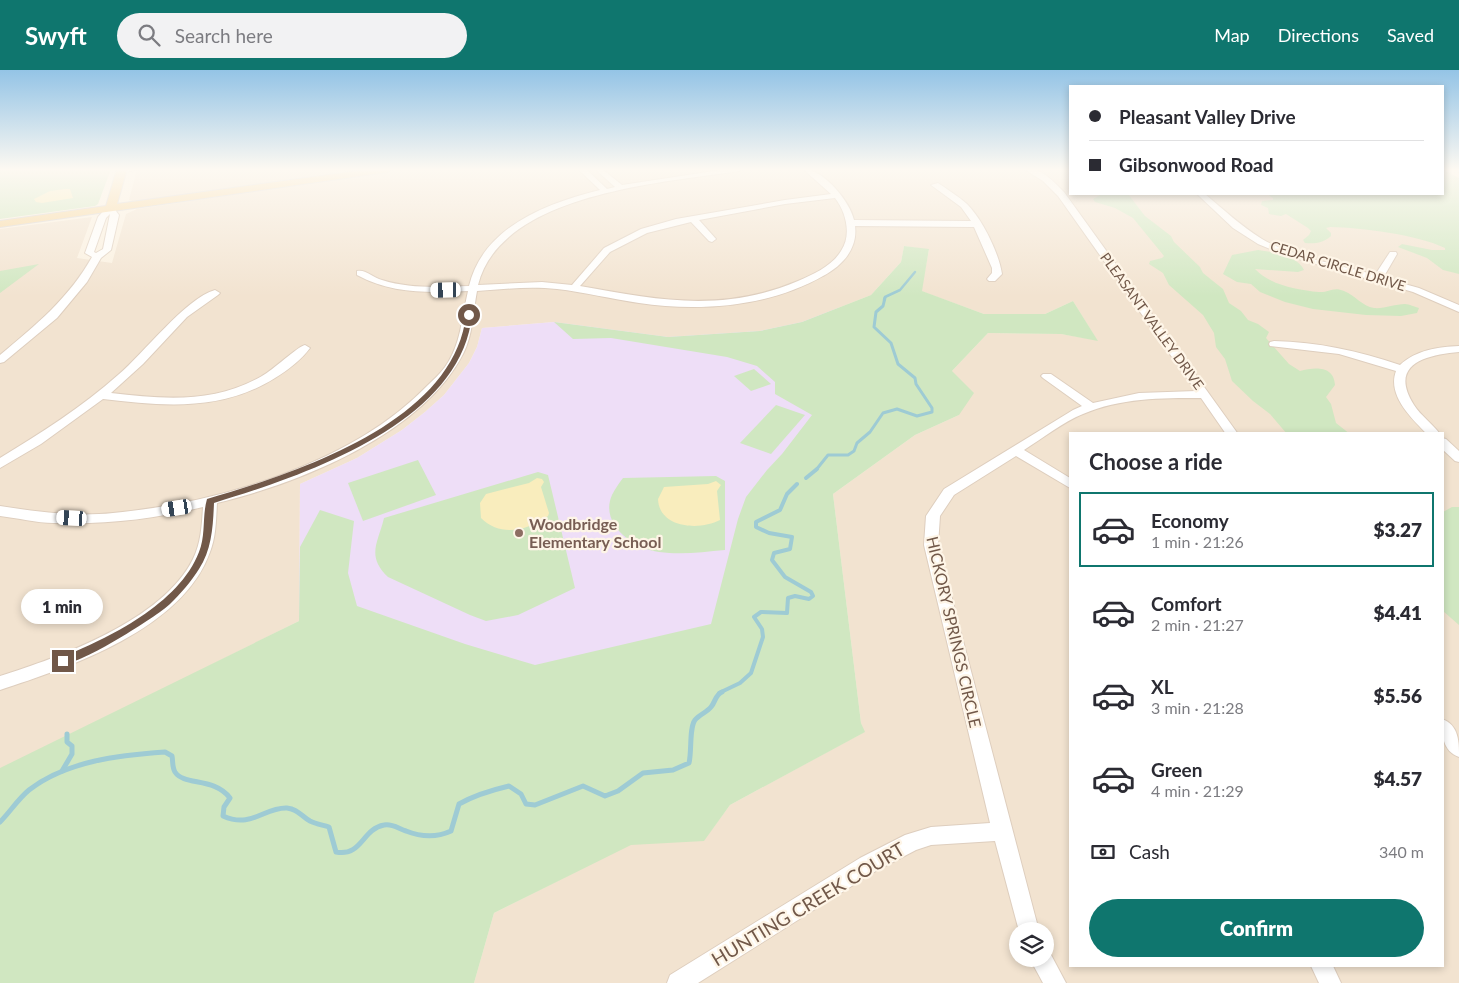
<!DOCTYPE html>
<meta charset="utf-8">
<style>
:root{--surface:#fff;--page:#f2f2f3;--text:#2b2b33;--muted:#7c7c81;--line:#e1e1e2;--accent:#0f766e}
body{margin:0;font-family:Lato,sans-serif;background:var(--page);color:var(--text);height:100vh;display:flex;flex-direction:column;font-size:19px;white-space:nowrap}
*{box-sizing:border-box;margin:0}
p{font-size:16px;color:var(--muted)}
.icon{flex:none;width:28px;height:28px;fill:none;stroke:currentColor;stroke-width:2;stroke-linecap:round;stroke-linejoin:round}
.map{position:relative;flex:1;overflow:hidden}
.sheet{position:absolute;left:1069px;top:362px;width:375px;height:535px;display:flex;flex-direction:column;background:var(--surface);border-radius:0px;box-shadow:0 2px 8px #0003}
.sheet>*{flex:none}
.banner{position:absolute;left:1069px;top:15px;width:375px;height:110px;border-radius:0px;box-shadow:0 2px 8px #0003;display:grid;align-content:center;height:110px;padding:0 20px;background:var(--surface)}
.fabs{position:absolute;left:1009px;top:852px;display:grid;gap:10px}
.fabs a{display:grid;place-items:center;width:45px;height:45px;border-radius:50%;background:var(--surface);box-shadow:0 2px 8px #0003;font-size:25px}
.end{position:absolute;width:22px;height:22px;margin:-11px;border:6px solid #715849;background:#fff;box-shadow:0 0 0 2px #fff}
.from{border-radius:50%}
.bubble{position:absolute;height:35px;border-radius:18px;background:var(--surface);box-shadow:0 2px 8px #0003;font-size:16px;font-weight:800;line-height:35px;text-align:center}
.car{position:absolute;width:15px;height:30px;margin:-15px -8px;border-radius:6px;box-shadow:0 0 4px 1px #0007;background:linear-gradient(#fff 24%,#345 0 40%,#fff 0 76%,#345 0 86%,#fff 0)}
.banner b{display:flex;align-items:center;gap:18px;height:48px;font-size:19px}
.banner b+b{border-top:1px solid var(--line)}
.banner i{width:12px;height:12px;background:var(--text)}
ul{padding:0;list-style:none}
li{display:flex;align-items:center;gap:15px;height:75px;margin:0 10px 8px;padding:0 10px;border:2px solid transparent;border-radius:0px}
li div{flex:1}
li b{display:block;font-size:19px}
li em{font-style:normal;font-weight:800}
li.active{border-color:var(--accent)}
li>.icon{width:45px;height:45px;stroke-width:1.5}
h2{padding:0 20px;font-size:22px;line-height:60px}
.pay{display:flex;align-items:center;gap:12px;height:55px;padding:0 20px;font-size:19px}
.pay p{margin-inline-start:auto}
.cta{display:flex;gap:10px;margin-top:auto;padding:10px 20px}
.cta a{flex:1;height:58px;border-radius:30px;background:var(--accent);color:#fff;font-size:20px;font-weight:800;line-height:58px;text-align:center}
header{display:flex;align-items:center;gap:30px;box-sizing:border-box;height:70px;padding:0 25px;background:var(--accent);color:#fff}
header strong{font-size:24px}
nav{display:flex;gap:28px;margin-inline-start:auto;font-size:18px}
.search{width:350px;height:45px;background:var(--page);display:flex;align-items:center;gap:12px;box-sizing:border-box;padding:0 18px;border-radius:28px;color:var(--muted);font-size:19px}
.map>svg:first-child{display:block}
</style>
<header>
<strong>Swyft</strong>
<div class="search"><svg class="icon" aria-label="search" viewBox="0 0 24 24"><circle cx="10" cy="10" r="6"/><path d="M15 15l6 6"/></svg>Search here</div>
<nav><a>Map</a><a>Directions</a><a>Saved</a></nav>
</header>
<div class="map">
<svg width="1459" height="913" viewBox="0 0 1459 913">
<rect width="100%" height="100%" fill="#fbf1e1"/>
<g fill="#f2e3d0" fill-rule="evenodd">
<polygon points="137,99 359,99 134,132 129,130"/>
<path d="M405 99H1070V124H1271L1413 151 1459 183V913H474L494 843 631 774 704 770 730 735 864 662 861 653 833 424 915 365 959 345 952 301 988 263 1061 264 1097 270 1073 231 1045 244H984L921 221 929 180 904 176 901 192 871 225 802 252 760 261 668 267 554 252 482 258 477 277 469 293 444 325 425 342 402 360 357 388 300 414 299 551 0 700V159L92 147 77 188 112 193 126 144 137 139ZM1070 364H1442V896H1070ZM1018 861H1045V889H1018Z"/>
</g>
<polygon fill="#eedef7" points="838,238 854,320 733,581 298,671 300,414 357,388 402,360 425,342 444,325 469,293 477,277 482,258 554,252 668,267 760,261 802,252"/>
<g fill="#d0e7c1">
<polygon points="0,99 111,99 98,134 95,136 0,149"/>
<path d="M1442 99 1459 108V204L1443 200 1427 188 1398 177 1402 174 1432 180H1445V178C1415 164 1363 158 1330 157L1326 158 1331 163V166C1323 173 1315 174 1305 173L1303 170 1309 165 1311 161 1308 158 1286 144 1281 146 1269 144 1268 138 1261 135 1262 131 1273 130V128L1267 124H1442Z"/>
<path d="M1102 124H1128L1145 146 1171 166 1174 172 1200 197 1203 203 1223 219 1229 233 1241 241 1248 250 1258 254 1269 262 1266 268 1289 294 1300 301C1314 297 1334 295 1335 315L1326 327 1331 334 1336 353 1350 364H1287L1270 344 1253 331 1232 311 1225 289 1216 277 1214 263 1203 245 1169 215 1163 203 1149 194 1150 191 1162 188 1164 186 1133 148 1115 138 1095 132 1093 129Z"/>
<polygon points="904,176 929,179 922,221 984,244 1045,244 1073,231 1098,271 1061,264 988,263 952,301 974,323 959,345 915,365 833,424 861,653 865,662 730,735 704,771 631,775 494,843 474,913 0,913 0,698 299,551 300,477 320,440 354,451 348,503 357,536 465,574 535,595 711,554 738,449 746,427 767,400 782,384 812,345 775,324 775,312 757,296 727,287 611,268 573,269 554,252 668,267 760,261 802,252 871,225 901,192"/>
<path d="M1258 180C1272 182 1298 186 1304 200L1298 202 1255 199C1270 215 1297 220 1319 222 1328 223 1333 216 1344 221 1356 226 1362 236 1374 238 1384 239 1395 234 1405 234 1409 234 1415 237 1419 238L1417 243 1401 246 1366 245 1313 239 1285 232 1260 222 1251 214 1237 212 1223 204 1232 185Z"/>
<polygon points="39,194 0,223 0,201"/>
<polygon points="754,299 771,314 751,321 734,306"/>
<polygon points="776,335 805,345 771,384 740,373"/>
<polygon points="418,390 436,425 363,451 348,413"/>
<path d="M538 402 548 405 575 518 518 545 486 551 470 545 388 507C366 486 378 473 384 448Z"/>
<path d="M716 406 725 411V480C703 482 682 485 659 482 634 479 599 454 612 425 615 419 619 413 623 408Z"/>
<polygon points="1452,437 1459,437 1459,555 1443,541 1443,442"/>
</g>
<g fill="#f9edbd">
<polygon points="65,119 70,119 73,128 42,133 36,132 34,129 50,121"/>
<path d="M537 408 542 409 544 412 541 417 549 443 548 446C528 460 501 468 481 448L480 433 486 424 529 413Z"/>
<path d="M716 411 721 415 717 421 720 450C699 461 659 458 658 429L664 417 708 414Z"/>
</g>
<g fill="none" stroke-linecap="round" stroke-linejoin="round">
<polyline stroke="#9ecbd4" stroke-width="2.5" points="884,230 885,227 900,220 915,202"/>
<polyline stroke="#9ecbd4" stroke-width="3" points="816,400 828,385 848,385 854,381 857,373 870,362 883,343 897,339 917,346 932,342 932,338 916,314 915,308 898,294 891,273 874,257 876,242 883,236 885,228"/>
<g stroke="#9ecbd4" stroke-width="4">
<polyline points="806,408 817,399"/>
<polyline points="719,623 740,613 751,603 763,567 762,559 754,547 761,542 787,543 788,528 795,526 809,529 813,526 811,522 785,507 772,490 774,483 790,479 792,467 769,463 756,457 756,452 780,440 787,424 797,414"/>
</g>
<g stroke="#9ecbd4" stroke-width="5">
<polyline points="62,701 72,684 72,676 67,672 67,664"/>
<path d="M0 752C10 742 18 729 29 720 66 691 120 685 165 682L172 686C173 691 172 697 175 702 184 716 214 707 230 728L224 737 223 746C252 759 264 737 287 738 298 739 301 746 310 751 316 754 323 755 329 757L336 782C362 787 362 759 384 755 392 753 399 759 406 761 421 767 436 768 451 761L459 734C475 725 492 720 509 716L521 724 526 734 535 735 583 716 605 726 618 721 643 703 673 700 689 693C692 681 689 658 695 650 699 645 707 642 711 637 716 631 715 625 722 622"/>
</g>
<g stroke="#decebe" stroke-width="2">
<g id="minor">
<polygon points="118,99 139,99 121,103 118,103"/>
<path d="M578 99H586L607 119 615 117 595 99H602L622 115 727 99H743L739 101C662 113 501 123 478 215L542 212 572 215 604 178 641 159 676 149 785 130 831 124 803 99C824 99 850 132 854 150L971 151 961 137 931 115 938 113C948 120 958 126 967 134 982 149 999 183 1002 204L995 211H989L987 209 992 203V198L974 157 855 156C858 179 842 196 823 206 769 237 699 242 639 233 611 229 584 222 557 219 530 216 504 219 477 221 473 241 473 265 463 284 422 364 300 413 217 433 216 450 216 467 210 482 183 559 70 597 0 620V606C61 587 163 550 193 489 201 473 202 454 203 437 154 449 104 455 54 453 36 453 18 448 0 446V436C38 442 75 447 113 443 218 433 352 394 427 316 433 310 440 304 445 297 461 275 462 247 468 221 429 223 392 224 357 205V201C366 199 373 208 382 210 410 219 440 217 469 216 483 157 547 133 600 120ZM835 128C846 142 852 165 841 181 832 196 814 204 798 211 722 243 658 230 580 216L610 182 647 163 691 152 709 171 712 172 716 169 699 150 785 134Z"/>
<path d="M1024 99C1041 97 1053 111 1064 122L1238 364H1226L1201 328C1161 328 1120 328 1083 344 1063 352 1043 368 1024 380L1070 408V418L1016 386 954 425 940 446 938 475 1039 861H1019L995 771 931 775 916 780 874 802 698 913H667L670 905 860 788 905 765 931 757 990 753 924 475 926 446 944 419 1073 340 1082 336 1043 308 1041 306 1043 304H1051L1093 333 1139 323 1196 321 1058 126 1043 111Z"/>
<path d="M1197 124H1205C1224 140 1241 156 1262 169 1292 187 1341 195 1375 205L1390 182H1396L1397 184 1383 208 1419 218 1459 235V242L1413 222 1285 185 1258 174 1233 158Z"/>
<path d="M107 137H113L119 145 111 180 101 188 87 212 57 248 4 292 0 293V285C36 255 69 228 92 187L85 183 98 147ZM110 144 103 179 96 183 94 182 106 148Z"/>
<path d="M215 220 220 223 218 225 187 247 143 294 111 323C163 329 214 334 262 306 272 301 298 276 305 275L310 278C301 290 288 300 275 308 221 342 163 336 103 329L41 374 0 398V388C41 363 82 337 118 305 143 284 186 228 215 220Z"/>
<path d="M1274 271C1318 272 1359 281 1400 295 1416 280 1438 277 1459 276V282C1426 285 1388 294 1414 335 1421 346 1432 353 1440 364H1427C1411 348 1387 325 1396 301L1339 284 1270 276 1269 274 1270 272Z"/>
<polygon points="1442,368 1446,369 1459,381 1459,392 1455,391 1442,379"/>
<path d="M1442 649C1459 655 1459 672 1459 687 1442 681 1442 664 1442 649Z"/>
<polygon points="1045,880 1049,881 1066,913 1043,913 1030,889 1045,889"/>
<polygon points="1311,896 1333,896 1341,913 1319,913"/>
</g>
</g>
<g stroke="#dad4d0" stroke-width="2">
<polygon id="major" points="117,99 127,99 117,134 371,99 393,99 388,102 0,157 0,151 106,136"/>
</g>
<use href="#minor" fill="#fff" fill-rule="evenodd"/>
<use href="#major" fill="#f7d69c" fill-rule="evenodd"/>
</g>
<linearGradient id="sky" x2="0" y2="1"><stop stop-color="#94c4e6"/><stop offset="0.44" stop-color="#fdf9f2"/><stop offset="1" stop-color="#fdf9f2" stop-opacity="0"/></linearGradient>
<rect width="1459" height="226" fill="url(#sky)"/>
<path fill="#715849" d="M469 243 472 245C461 354 302 406 214 433 213 456 212 479 199 499 191 512 180 524 170 534 156 547 76 598 60 594V588C109 568 179 534 199 482 206 465 202 446 207 429 295 403 454 353 466 245Z"/>
<circle fill="#8d6e63" stroke="#fef5e7" stroke-width="2" cx="519" cy="463" r="5"/>
<g text-anchor="middle" stroke-width="4.5" stroke-linejoin="round" paint-order="stroke">
<g font-size="14" fill="#715849" stroke="#fef5e7">
<text transform="translate(1338 196) rotate(17)" y="5">CEDAR CIRCLE DRIVE</text>
<text transform="translate(1152 251) rotate(54)" y="5">PLEASANT VALLEY DRIVE</text>
</g>
<g font-size="16" font-weight="bold" fill="#785e54" stroke="#fef5e7" text-anchor="start">
<text x="529" y="460">Woodbridge<tspan x="529" dy="18">Elementary School</tspan></text>
</g>
<g font-size="16" fill="#715849" stroke="#fef5e7">
<text transform="translate(954 562) rotate(77)" y="6">HICKORY SPRINGS CIRCLE</text>
</g>
<g font-size="19" fill="#715849" stroke="#fef5e7">
<text transform="translate(808 834) rotate(-31)" y="7">HUNTING CREEK COURT</text>
</g>
</g>
</svg>
<div class="fabs">
<a><svg class="icon" aria-label="layers" viewBox="0 0 24 24"><path d="M12 4l9 5-9 5-9-5zM3 14l9 5 9-5"/></svg></a>
</div>
<i class="end from" style="left:469px;top:245px"></i>
<i class="end" style="left:63px;top:591px"></i>
<div class="bubble" style="left:21px;top:519px;width:82px">1 min</div>
<i class="car" style="left:446px;top:220px;rotate:269deg"></i>
<i class="car" style="left:177px;top:438px;rotate:261deg"></i>
<i class="car" style="left:72px;top:448px;rotate:273deg"></i>
<div class="banner">
<b><i class="from"></i>Pleasant Valley Drive</b>
<b><i></i>Gibsonwood Road</b>
</div>
<section class="sheet">
<h2>Choose a ride</h2>
<ul>
<li class="active"><svg class="icon" aria-label="car" viewBox="0 0 24 24"><path d="M5 17H2v-5l4-1 3-4h7l3 4 3 1v5h-3M9 17h6M6 11h13"/><circle cx="7" cy="17" r="2"/><circle cx="17" cy="17" r="2"/></svg><div><b>Economy</b><p>1 min · 21:26</p></div><em>$3.27</em></li>
<li><svg class="icon" aria-label="car" viewBox="0 0 24 24"><path d="M5 17H2v-5l4-1 3-4h7l3 4 3 1v5h-3M9 17h6M6 11h13"/><circle cx="7" cy="17" r="2"/><circle cx="17" cy="17" r="2"/></svg><div><b>Comfort</b><p>2 min · 21:27</p></div><em>$4.41</em></li>
<li><svg class="icon" aria-label="car" viewBox="0 0 24 24"><path d="M5 17H2v-5l4-1 3-4h7l3 4 3 1v5h-3M9 17h6M6 11h13"/><circle cx="7" cy="17" r="2"/><circle cx="17" cy="17" r="2"/></svg><div><b>XL</b><p>3 min · 21:28</p></div><em>$5.56</em></li>
<li><svg class="icon" aria-label="car" viewBox="0 0 24 24"><path d="M5 17H2v-5l4-1 3-4h7l3 4 3 1v5h-3M9 17h6M6 11h13"/><circle cx="7" cy="17" r="2"/><circle cx="17" cy="17" r="2"/></svg><div><b>Green</b><p>4 min · 21:29</p></div><em>$4.57</em></li>
</ul>
<div class="pay"><svg class="icon" aria-label="cash" viewBox="0 0 24 24"><path d="M3 7h18v10H3z"/><circle cx="12" cy="12" r="2"/></svg>Cash<p>340 m</p></div>
<div class="cta"><a>Confirm</a></div>
</section>
</div>
